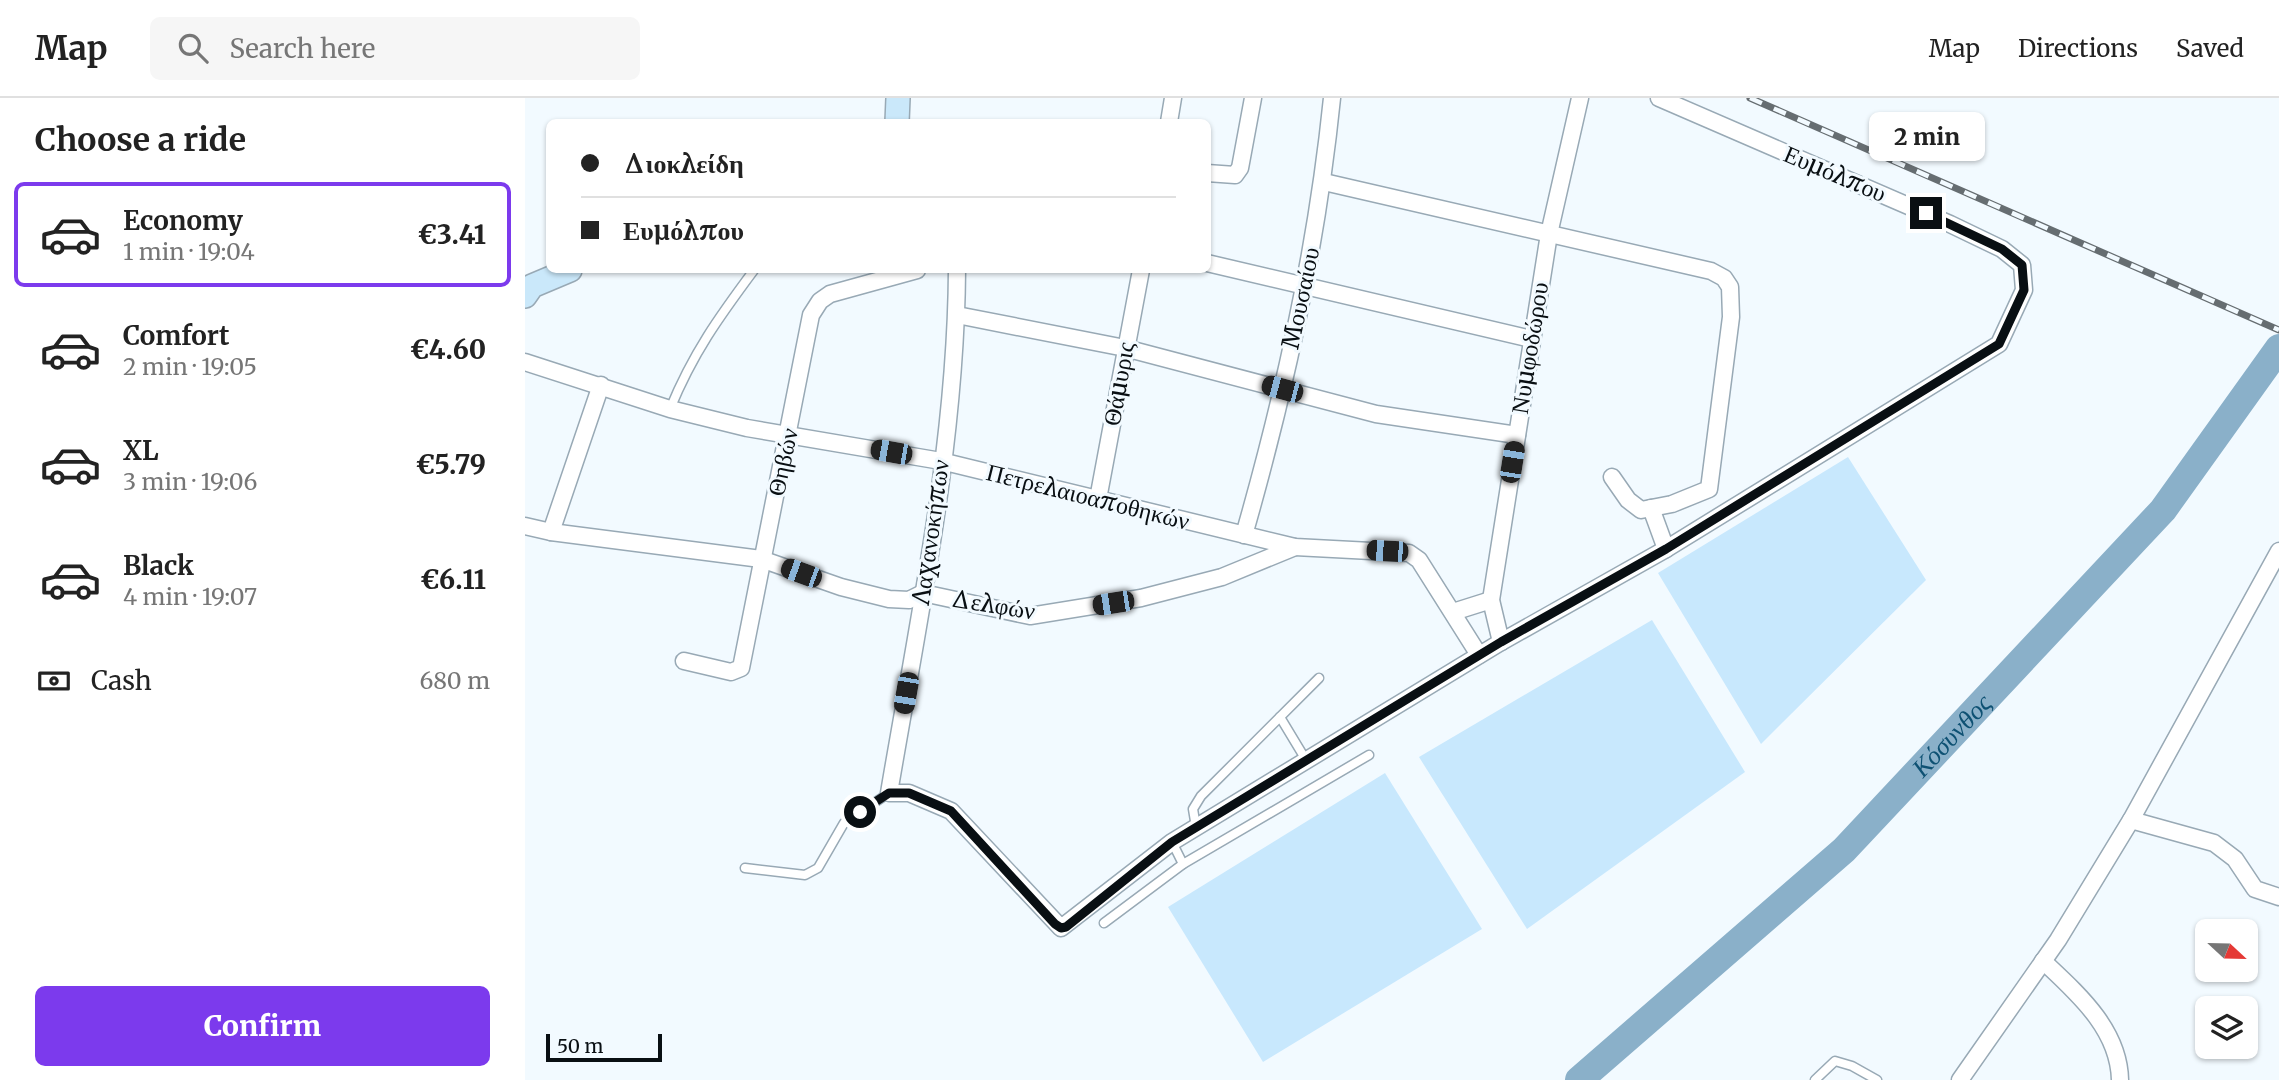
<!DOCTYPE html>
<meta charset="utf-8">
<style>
:root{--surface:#fff;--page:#f6f6f6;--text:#222;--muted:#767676;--line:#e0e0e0;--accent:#7c3aed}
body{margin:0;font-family:Merriweather,serif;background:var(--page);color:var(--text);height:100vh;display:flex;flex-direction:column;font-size:26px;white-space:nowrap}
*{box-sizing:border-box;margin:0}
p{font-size:23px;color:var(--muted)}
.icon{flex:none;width:38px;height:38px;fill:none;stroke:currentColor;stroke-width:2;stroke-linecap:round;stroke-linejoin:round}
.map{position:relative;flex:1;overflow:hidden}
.drawer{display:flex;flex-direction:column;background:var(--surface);width:525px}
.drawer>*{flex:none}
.hud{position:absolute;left:21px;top:21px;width:665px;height:154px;border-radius:10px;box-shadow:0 2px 5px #0004;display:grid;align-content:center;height:154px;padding:0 35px;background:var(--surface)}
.needle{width:46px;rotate:112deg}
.fabs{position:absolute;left:1670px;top:821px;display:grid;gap:14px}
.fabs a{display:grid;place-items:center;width:63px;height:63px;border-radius:10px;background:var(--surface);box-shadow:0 2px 5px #0004;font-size:35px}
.scale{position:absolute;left:21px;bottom:18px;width:116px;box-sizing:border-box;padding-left:7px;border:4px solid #090f13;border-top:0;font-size:19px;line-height:24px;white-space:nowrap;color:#090f13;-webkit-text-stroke:5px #f2faff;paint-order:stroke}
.end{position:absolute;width:32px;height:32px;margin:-16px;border:9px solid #090f13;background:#fff;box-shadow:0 0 0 4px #fff}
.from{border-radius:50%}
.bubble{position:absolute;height:49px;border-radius:10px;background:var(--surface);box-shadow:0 2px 5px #0004;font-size:23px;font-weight:800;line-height:49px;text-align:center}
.car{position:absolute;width:21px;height:42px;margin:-21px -10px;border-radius:9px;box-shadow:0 0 5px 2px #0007;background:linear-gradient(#222 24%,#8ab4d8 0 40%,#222 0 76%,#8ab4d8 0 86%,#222 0)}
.hud b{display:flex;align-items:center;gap:24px;height:66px;font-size:26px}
.hud b+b{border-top:2px solid var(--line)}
.hud i{width:18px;height:18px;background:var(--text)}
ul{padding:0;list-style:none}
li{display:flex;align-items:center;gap:21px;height:105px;margin:0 14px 10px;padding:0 21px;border:4px solid transparent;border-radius:10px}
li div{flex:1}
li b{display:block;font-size:26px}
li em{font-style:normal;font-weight:800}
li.current{border-color:var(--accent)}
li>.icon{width:63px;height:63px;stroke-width:1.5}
h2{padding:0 35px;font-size:32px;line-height:84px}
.pay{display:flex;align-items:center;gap:18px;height:77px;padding:0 35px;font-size:26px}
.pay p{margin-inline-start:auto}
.primary-button{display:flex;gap:14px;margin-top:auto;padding:14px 35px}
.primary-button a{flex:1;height:80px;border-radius:10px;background:var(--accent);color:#fff;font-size:28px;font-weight:800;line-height:80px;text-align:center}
header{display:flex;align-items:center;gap:42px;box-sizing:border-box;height:98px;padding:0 35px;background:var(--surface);border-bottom:2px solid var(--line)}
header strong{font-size:33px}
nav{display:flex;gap:38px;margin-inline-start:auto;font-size:24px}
.search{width:490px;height:63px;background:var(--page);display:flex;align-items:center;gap:18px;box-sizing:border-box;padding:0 24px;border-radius:10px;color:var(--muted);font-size:26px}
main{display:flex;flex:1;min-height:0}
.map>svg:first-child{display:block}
</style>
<header>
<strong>Map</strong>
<div class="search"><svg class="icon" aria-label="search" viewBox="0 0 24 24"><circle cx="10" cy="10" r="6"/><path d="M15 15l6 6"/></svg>Search here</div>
<nav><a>Map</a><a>Directions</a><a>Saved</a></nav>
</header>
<main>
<section class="drawer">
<h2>Choose a ride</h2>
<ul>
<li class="current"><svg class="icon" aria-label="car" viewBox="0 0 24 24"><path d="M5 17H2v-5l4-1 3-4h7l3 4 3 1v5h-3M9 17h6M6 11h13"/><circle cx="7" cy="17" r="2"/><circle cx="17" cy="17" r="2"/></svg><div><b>Economy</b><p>1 min · 19:04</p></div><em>€3.41</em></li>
<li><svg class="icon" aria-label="car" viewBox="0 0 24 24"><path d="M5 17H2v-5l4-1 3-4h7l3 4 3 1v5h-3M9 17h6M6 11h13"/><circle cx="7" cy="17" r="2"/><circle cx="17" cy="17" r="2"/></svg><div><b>Comfort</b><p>2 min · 19:05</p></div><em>€4.60</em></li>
<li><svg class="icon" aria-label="car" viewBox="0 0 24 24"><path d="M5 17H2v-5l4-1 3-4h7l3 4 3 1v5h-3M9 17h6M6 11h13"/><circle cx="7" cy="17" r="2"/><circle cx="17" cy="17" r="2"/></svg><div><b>XL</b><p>3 min · 19:06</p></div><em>€5.79</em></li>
<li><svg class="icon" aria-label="car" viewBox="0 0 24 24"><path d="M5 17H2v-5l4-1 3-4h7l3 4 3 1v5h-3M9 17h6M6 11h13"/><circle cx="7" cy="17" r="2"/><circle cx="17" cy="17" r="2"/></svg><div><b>Black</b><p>4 min · 19:07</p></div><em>€6.11</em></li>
</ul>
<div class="pay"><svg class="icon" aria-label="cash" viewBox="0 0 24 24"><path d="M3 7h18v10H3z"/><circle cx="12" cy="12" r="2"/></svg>Cash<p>680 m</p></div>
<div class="primary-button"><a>Confirm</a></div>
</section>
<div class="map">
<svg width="1754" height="982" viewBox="0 0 1754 982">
<rect width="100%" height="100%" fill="#f2faff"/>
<g fill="#c8e8fd">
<polygon points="1323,359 1401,482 1236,646 1133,475"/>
<polygon points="1127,522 1220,674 1002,831 894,659"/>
<polygon points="860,675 957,831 738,964 643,809"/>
</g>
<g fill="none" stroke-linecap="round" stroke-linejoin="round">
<path stroke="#8ab0c9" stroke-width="28" id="s1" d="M1054 982 1319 752 1638 412 1754 250"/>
<g stroke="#98a9b5" stroke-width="11">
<g id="lane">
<path d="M145 311C168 255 194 219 229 172"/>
<polyline points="755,619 781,662"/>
<polyline points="671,729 668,711 676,698 794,580"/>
<polyline points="647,744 658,766"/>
<polyline points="220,770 280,777 293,770 319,725 364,695"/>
<polyline points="579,825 658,766 844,657"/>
<polyline points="1290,982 1310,963 1327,968 1352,982"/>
</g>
</g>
<g stroke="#98a9b5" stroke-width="19">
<g id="street">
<polyline points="644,24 648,0"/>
<polyline points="682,75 710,77 715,70 728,0"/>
<polyline points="799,84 1186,173 1199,180 1205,189 1206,219 1184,391 1147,406 1116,412 1103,402 1087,379"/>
<polyline points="682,165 1006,241"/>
<path d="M432 172C431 347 393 523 364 695H384L426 713 536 830 647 744 976 544 1141 451 1474 246 1499 192 1497 167 1477 151 1425 126 1134 0"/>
<polyline points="432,217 600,250 851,316 992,337"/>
<polyline points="0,264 145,311 222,330 416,363 770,449 884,455 894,462 954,557"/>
<polyline points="573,401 616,172"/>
<polyline points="1126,410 1141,451"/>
<polyline points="0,428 26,434 236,461 316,489 364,501 384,502 398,495 505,518 616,500 697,479 770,449"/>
<polyline points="26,434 76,287"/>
<path d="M719 437C760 294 792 148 807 0"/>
<polyline points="928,514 966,502"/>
<polyline points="976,544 966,502 1024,136 1055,0"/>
<polyline points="159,563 206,574 216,570 286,217 295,203 305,196 392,172"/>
<polyline points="1606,722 1689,745 1710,761 1730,791 1754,799"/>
<path d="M1518 863C1552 895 1594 931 1595 982"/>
<polyline points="1435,982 1533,842 1606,722 1754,453"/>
</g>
</g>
<g stroke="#98a9b5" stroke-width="26">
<g id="secondary">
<polyline points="372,24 373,0"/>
<polyline points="0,198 7,188 45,172"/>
</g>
</g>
<use href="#lane" stroke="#fff" stroke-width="8"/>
<use href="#street" stroke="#fff" stroke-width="16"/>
<use href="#secondary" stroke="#cae8fa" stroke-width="23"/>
<g stroke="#666d71" stroke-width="7">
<polyline id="rail" points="1225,0 1754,232"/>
</g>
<use href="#rail" stroke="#f2faff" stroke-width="4.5" stroke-dasharray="13" stroke-linecap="butt"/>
</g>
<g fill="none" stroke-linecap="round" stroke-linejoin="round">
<polyline stroke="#090f13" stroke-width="9" points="335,714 364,695 384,695 426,713 530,826 536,830 541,829 647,744 976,544 1141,451 1474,246 1499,192 1497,167 1477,151 1401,115"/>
</g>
<g text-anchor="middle" stroke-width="6" stroke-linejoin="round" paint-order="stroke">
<g font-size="24" fill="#090f13" stroke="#f2faff">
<text transform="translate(1310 76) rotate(23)" y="8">Ευμόλπου</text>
<text transform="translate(776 200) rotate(-78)" y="8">Μουσαίου</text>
<text transform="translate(1005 250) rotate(-81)" y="8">Νυμφοδώρου</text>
<text transform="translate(594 286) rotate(-80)" y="8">Θάμυρις</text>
<text transform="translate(258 364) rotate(-78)" y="8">Θηβών</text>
<text transform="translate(563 399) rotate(14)" y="8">Πετρελαιοαποθηκών</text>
<text transform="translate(406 434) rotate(-82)" y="8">Λαχανοκήπων</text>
<text transform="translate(468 507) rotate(9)" y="8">Δελφών</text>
</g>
<g font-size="26" font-style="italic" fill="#0e5173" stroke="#f2faff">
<text dy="9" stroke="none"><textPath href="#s1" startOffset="508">Κόσυνθος</textPath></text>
</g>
</g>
</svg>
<div class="fabs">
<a><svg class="needle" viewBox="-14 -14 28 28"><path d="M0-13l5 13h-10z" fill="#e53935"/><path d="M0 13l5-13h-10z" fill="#767676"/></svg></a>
<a><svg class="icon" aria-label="layers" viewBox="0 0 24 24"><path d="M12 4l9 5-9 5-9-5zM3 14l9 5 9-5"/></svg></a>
</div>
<div class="scale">50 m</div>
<i class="end from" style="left:335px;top:714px"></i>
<i class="end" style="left:1401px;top:115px"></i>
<div class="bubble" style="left:1344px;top:14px;width:116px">2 min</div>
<i class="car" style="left:757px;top:291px;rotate:285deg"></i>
<i class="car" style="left:366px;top:354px;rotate:280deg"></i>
<i class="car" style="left:987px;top:364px;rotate:9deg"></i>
<i class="car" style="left:862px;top:453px;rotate:273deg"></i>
<i class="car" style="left:276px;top:475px;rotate:290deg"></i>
<i class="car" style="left:588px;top:505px;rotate:261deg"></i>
<i class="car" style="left:381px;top:595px;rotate:190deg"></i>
<div class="hud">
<b><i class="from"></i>Διοκλείδη</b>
<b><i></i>Ευμόλπου</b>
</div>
</div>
</main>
